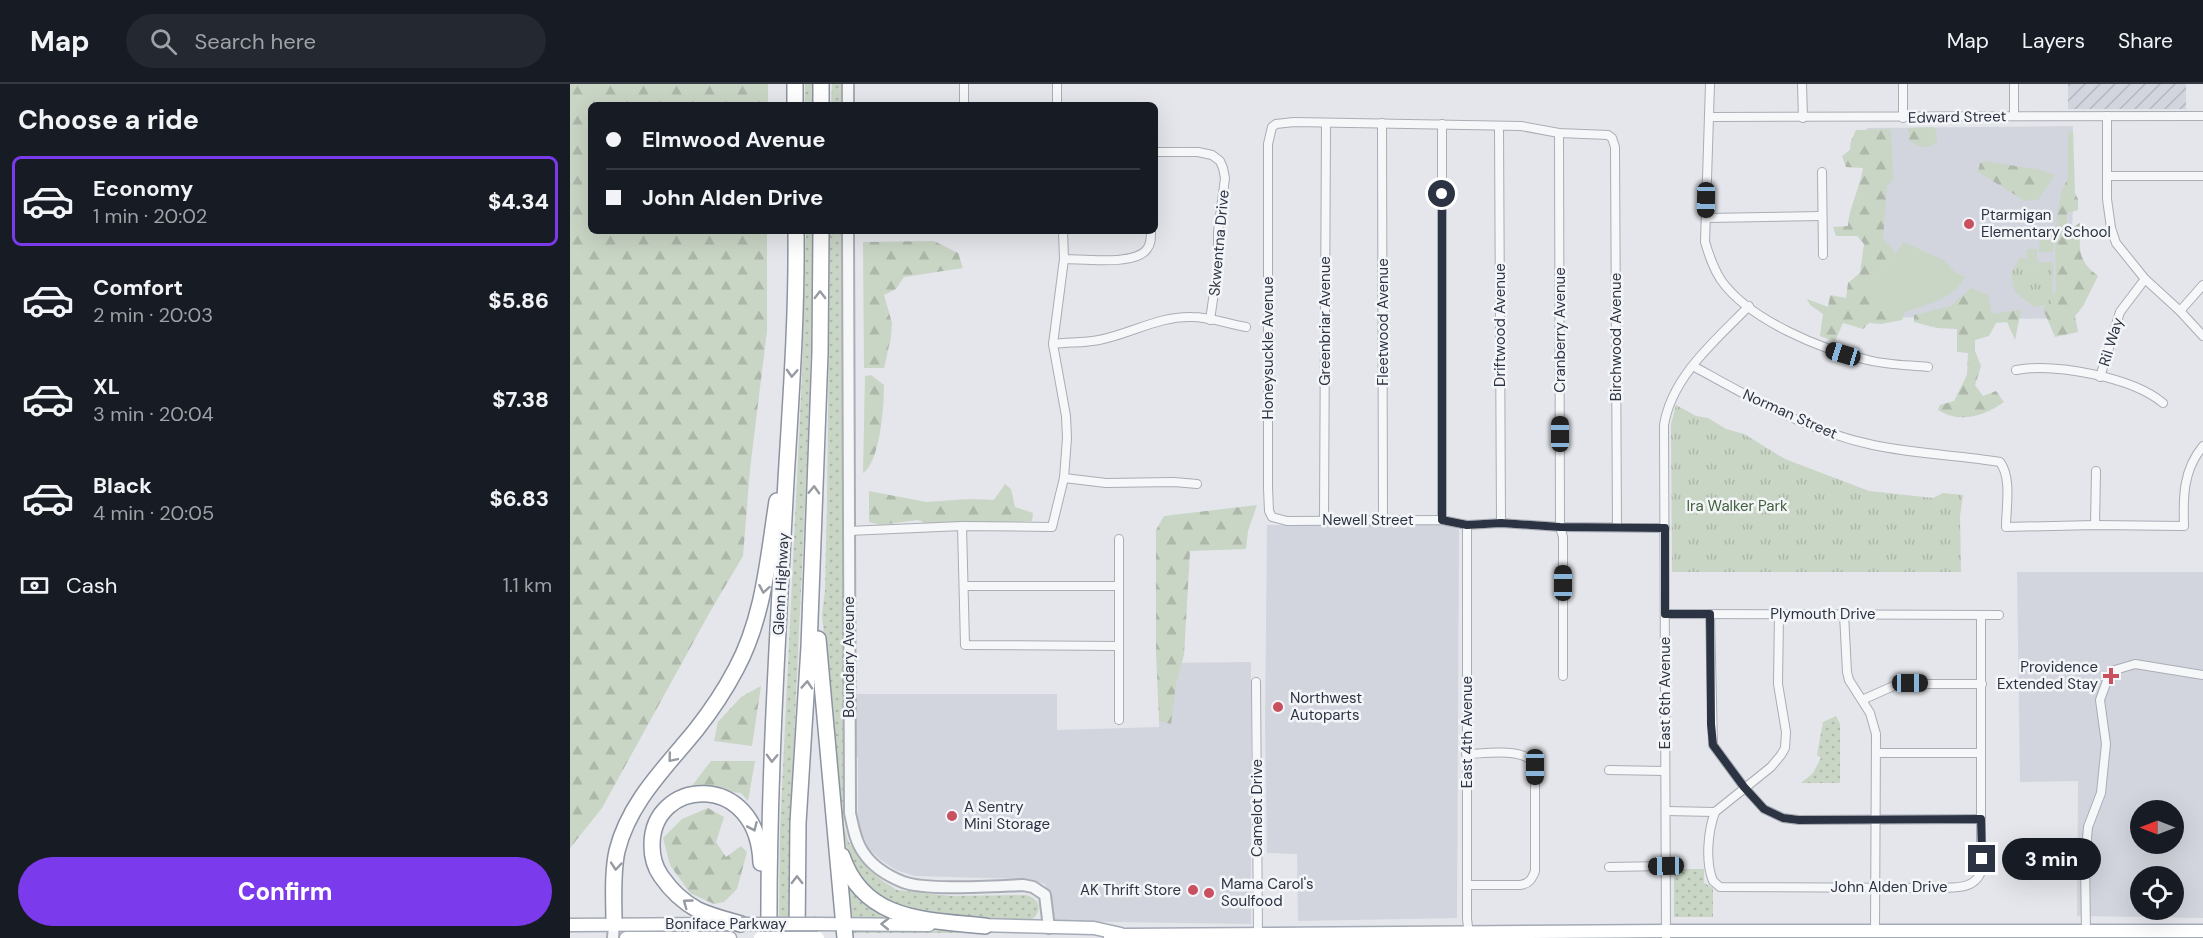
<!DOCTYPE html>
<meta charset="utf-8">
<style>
:root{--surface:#171b24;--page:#242831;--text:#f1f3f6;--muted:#9ea1a6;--line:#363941;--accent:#7c3aed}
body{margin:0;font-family:"DM Sans",sans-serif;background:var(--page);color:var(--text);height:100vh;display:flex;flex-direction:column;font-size:22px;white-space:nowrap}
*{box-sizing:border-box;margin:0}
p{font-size:20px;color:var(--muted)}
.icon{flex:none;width:33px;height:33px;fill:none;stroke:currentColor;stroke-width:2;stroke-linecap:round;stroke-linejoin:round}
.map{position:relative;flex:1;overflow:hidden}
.details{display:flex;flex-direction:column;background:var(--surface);width:570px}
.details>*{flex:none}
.top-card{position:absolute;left:18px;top:18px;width:570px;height:132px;border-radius:9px;box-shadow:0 6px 24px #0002;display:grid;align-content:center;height:132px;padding:0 18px;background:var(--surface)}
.needle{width:39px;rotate:270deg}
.buttons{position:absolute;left:1560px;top:716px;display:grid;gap:12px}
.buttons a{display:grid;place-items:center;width:54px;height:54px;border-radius:50%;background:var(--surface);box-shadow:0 6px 24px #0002;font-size:30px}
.end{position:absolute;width:27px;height:27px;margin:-14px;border:8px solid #2c3443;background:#fff;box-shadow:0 0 0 3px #fff}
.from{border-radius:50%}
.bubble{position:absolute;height:42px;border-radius:21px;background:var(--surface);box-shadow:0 6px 24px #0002;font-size:20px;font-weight:800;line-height:42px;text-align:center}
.car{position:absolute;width:18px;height:36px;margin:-18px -9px;border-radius:8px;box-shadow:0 0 4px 2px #0007;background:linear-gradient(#222 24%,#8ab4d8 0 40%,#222 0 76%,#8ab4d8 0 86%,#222 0)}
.top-card b{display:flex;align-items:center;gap:21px;height:57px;font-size:22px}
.top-card b+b{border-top:2px solid var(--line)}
.top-card i{width:15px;height:15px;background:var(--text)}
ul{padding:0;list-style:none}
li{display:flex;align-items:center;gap:18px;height:90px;margin:0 12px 9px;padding:0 6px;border:3px solid transparent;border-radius:9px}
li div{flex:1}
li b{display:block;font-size:22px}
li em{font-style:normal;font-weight:800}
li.on{border-color:var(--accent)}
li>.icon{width:54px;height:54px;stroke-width:1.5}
h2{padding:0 18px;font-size:27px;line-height:72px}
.pay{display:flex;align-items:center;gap:15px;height:66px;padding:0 18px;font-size:22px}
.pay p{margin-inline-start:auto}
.primary-button{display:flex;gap:12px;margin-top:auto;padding:12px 18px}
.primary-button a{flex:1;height:69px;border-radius:36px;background:var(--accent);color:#fff;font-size:24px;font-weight:800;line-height:69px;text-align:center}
header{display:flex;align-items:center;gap:36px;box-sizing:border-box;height:84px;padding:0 30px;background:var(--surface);border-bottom:2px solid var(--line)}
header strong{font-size:28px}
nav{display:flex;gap:33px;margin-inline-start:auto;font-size:21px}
.search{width:420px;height:54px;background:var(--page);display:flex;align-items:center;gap:15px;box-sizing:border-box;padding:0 21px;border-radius:33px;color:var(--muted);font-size:22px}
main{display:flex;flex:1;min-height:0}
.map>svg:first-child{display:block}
</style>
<header>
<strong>Map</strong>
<div class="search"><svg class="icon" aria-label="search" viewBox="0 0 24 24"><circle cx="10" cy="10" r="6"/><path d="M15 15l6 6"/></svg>Search here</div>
<nav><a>Map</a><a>Layers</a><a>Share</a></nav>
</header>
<main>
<section class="details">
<h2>Choose a ride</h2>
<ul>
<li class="on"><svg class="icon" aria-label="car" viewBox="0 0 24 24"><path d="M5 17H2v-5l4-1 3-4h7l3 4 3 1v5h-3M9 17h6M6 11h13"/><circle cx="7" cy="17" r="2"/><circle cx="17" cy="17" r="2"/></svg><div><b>Economy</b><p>1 min · 20:02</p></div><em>$4.34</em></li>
<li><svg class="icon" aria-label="car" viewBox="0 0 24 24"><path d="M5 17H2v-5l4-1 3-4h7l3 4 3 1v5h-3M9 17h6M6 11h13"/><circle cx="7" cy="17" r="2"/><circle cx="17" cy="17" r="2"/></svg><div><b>Comfort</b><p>2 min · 20:03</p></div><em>$5.86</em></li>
<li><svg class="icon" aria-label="car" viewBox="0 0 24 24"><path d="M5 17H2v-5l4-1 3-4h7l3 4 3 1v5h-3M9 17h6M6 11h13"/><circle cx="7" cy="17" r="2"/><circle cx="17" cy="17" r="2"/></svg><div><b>XL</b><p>3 min · 20:04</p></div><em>$7.38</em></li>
<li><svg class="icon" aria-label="car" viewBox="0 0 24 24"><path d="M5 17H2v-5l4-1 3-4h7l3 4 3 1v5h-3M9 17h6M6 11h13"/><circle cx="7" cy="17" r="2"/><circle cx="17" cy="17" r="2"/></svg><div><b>Black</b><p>4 min · 20:05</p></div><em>$6.83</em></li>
</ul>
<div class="pay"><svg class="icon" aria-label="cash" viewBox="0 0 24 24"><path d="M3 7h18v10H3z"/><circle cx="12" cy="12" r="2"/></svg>Cash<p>1.1 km</p></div>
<div class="primary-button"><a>Confirm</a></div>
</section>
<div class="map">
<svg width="1633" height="854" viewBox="0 0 1633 854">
<defs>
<pattern id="industrial-furrows" width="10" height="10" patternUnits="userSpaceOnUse" patternTransform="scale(1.5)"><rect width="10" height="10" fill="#d2d5dd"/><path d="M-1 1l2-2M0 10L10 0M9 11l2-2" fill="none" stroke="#b4b7bf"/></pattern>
<pattern id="grass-dots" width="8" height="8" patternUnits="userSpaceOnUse" patternTransform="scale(1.5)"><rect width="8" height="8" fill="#c9d5c5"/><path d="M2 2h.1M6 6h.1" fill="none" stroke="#adb7aa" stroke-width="1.8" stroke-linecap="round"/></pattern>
<pattern id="forest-firs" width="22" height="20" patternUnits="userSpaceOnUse" patternTransform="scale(1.5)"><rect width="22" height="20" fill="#c9d5c5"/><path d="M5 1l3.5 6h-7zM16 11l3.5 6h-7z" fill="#adb7aa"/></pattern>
<pattern id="park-tufts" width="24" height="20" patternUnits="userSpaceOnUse" patternTransform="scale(1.5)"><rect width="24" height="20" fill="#c9d5c5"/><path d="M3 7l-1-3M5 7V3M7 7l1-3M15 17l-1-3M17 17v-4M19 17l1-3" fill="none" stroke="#adb7aa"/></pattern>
</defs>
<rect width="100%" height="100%" fill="#e4e6eb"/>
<g fill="#d2d5dd" fill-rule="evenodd">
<polygon points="1503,42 1502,235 1294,233 1297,44"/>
<polygon points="697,441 881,441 889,446 887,834 728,837 727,770 697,769 695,642"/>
<path d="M1447 488H1633V834L1507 832 1508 697 1450 698ZM1570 726H1604V759H1570ZM1570 792H1604V825H1570Z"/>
<polygon points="681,578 681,840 483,837 475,800 455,795 345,792 326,786 311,776 298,764 291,748 288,735 288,673 294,673 284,673 284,610 487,610 487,646 589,643 590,579"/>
</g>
<rect fill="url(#industrial-furrows)" x="1498" y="0" width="118" height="25"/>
<g fill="url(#grass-dots)">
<polygon points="235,0 242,0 243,21 235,21"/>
<polygon points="262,0 274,0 274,21 261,21"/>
<path d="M236 147H243C242 376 222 605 219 834L209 833 210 746 232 291Z"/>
<path d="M260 147H274L273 678 274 741 278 757 298 785 314 798 327 806 381 812 456 811C468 814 473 824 464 834L459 836 368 831 326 823 297 805 279 776 271 735 252 530 255 507 257 418Z"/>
<polygon points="1266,632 1270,640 1270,699 1231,699 1243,689 1251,674 1247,671 1253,638"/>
<polygon points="1104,785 1134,785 1134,799 1143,804 1143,833 1104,833"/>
<polygon points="276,793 321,831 320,833 283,833 278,828"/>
<polygon points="281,845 389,847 389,849 280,849"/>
</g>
<g fill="url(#forest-firs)">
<polygon points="0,0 198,0 198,21 21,21 21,147 197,147 197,247 180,385 173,472 141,526 32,724 0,764"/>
<path d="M1363 43 1366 46 1367 58C1357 66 1349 64 1339 56L1338 44Z"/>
<path d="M1321 45 1323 95 1317 102 1313 155 1322 164 1325 171 1305 194 1308 217 1335 228 1332 236 1311 240 1299 239 1293 245 1273 239 1265 257 1250 252 1253 230 1240 221 1237 215 1258 223 1260 211 1276 214 1278 199 1290 189 1294 160 1287 152H1266L1263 143 1278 142C1279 122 1290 105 1293 84L1276 83 1272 72 1280 66 1281 57 1286 46Z"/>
<path d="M1503 47 1505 109 1508 115V126L1497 129V147L1510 139C1510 165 1506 175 1528 192L1513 222 1505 232 1508 248 1485 253 1473 225 1486 206 1485 146 1491 109 1498 94V48Z"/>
<polygon points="1415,77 1471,86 1485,91 1468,116 1455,117 1408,88 1410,79"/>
<polygon points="364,157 388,169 393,184 334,193 326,205 314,211 322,239 321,253 314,284 294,284 293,158"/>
<path d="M1401 204 1418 211 1422 230 1451 226 1445 256 1437 238 1426 239 1419 252 1405 256V267L1411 282 1405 301 1413 312 1426 307 1434 318C1414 332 1390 340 1368 326L1370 321 1384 317 1397 291 1398 269 1387 268V245L1367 244 1344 238V231L1381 222Z"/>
<path d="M301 291 314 301C314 322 310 378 293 389L295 292Z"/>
<polygon points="435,400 441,405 445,423 463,429 462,437 362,441 348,436 310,441 299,438 299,407 356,418 400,415 424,416"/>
<polygon points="687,421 678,447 676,465 620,467 614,571 606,600 601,640 589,637 586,569 586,446 594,432"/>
<polygon points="191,602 182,662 144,657 148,638 171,613"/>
<polygon points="141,677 185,677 178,717 171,709 121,703"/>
<polygon points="138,724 154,733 146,758 156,773 171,762 177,768 167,805 154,818 144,820 120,809 100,781 93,754 112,735"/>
</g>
<g fill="url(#park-tufts)">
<polygon points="1450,174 1456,174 1456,199 1468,199 1468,178 1483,178 1482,220 1464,223 1445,208 1441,189"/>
<polygon points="1106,321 1126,332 1138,334 1156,345 1174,350 1215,375 1299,407 1363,414 1373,409 1393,411 1390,432 1391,488 1102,488 1101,340"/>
</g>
<g fill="#c9d5c5">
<polygon points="1470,156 1484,156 1483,168 1469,168"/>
<path d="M1333 158 1373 176 1385 188 1395 193C1384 215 1357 220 1335 228L1308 217 1301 200 1325 171Z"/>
<polygon points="1457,165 1467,165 1468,199 1456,199"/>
</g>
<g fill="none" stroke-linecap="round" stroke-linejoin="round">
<g stroke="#a9adb5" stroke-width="10">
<g id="minor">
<polyline points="394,0 394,21"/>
<path d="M1140 0 1135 158C1139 171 1143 184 1151 196 1179 236 1252 266 1298 276 1317 281 1338 281 1358 283"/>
<polyline points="1232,0 1233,34"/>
<polyline points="1333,0 1333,34"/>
<polyline points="1444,0 1444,32"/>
<polyline points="487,21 487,0"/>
<polyline points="1537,32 1537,115 1541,144 1546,159 1575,195 1610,227 1633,252"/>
<polyline points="1141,33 1633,32"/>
<polyline points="812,39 813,437"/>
<polyline points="929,42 931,439"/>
<polyline points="989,49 990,443 993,453 993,592"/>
<polyline points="585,68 628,68 642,71 650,77 653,84 655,94 648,148 648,181 640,236"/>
<polyline points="1252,88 1253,171"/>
<polyline points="1538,92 1633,92"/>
<polyline points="1136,134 1251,132"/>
<path d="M494 175C513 175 565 182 577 165 581 160 581 154 581 147"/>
<polyline points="1610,227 1633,201"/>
<path d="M483 260C498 258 514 259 529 256 561 250 588 232 622 233 640 233 658 240 676 243"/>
<path d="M1123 282C1181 314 1237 347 1303 361 1345 370 1388 371 1430 378 1442 394 1436 424 1436 443L1525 441 1614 442C1613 413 1613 386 1633 362"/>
<path d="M1446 286C1485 279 1562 293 1593 319"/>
<polyline points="1530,293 1550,228 1575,195"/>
<polyline points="494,394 536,399 604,398 627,400"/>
<polyline points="754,436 756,39"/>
<polyline points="872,436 872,40"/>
<polyline points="897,441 897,835 899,850"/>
<polyline points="1525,441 1526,387"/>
<polyline points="392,442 395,561 549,562"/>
<polyline points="1047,444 1045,63 1042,54 1038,51 989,49 951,42 724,38 706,40 702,43 698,60 698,404 699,427 702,433 717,437 872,436 897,441 931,439 990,443 1095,444"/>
<polyline points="278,447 392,442 482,443 494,394 497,354 496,332 483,260 494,175 493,147"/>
<polyline points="549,455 549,636"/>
<polyline points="394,502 549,502"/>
<polyline points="1095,530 1429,531"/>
<polyline points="1140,530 1143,661 1174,703 1194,725 1213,734 1229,736 1411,735"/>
<polyline points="1274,530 1277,588 1279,596 1300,629 1306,650 1305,846"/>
<polyline points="686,598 688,851"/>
<polyline points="1292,616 1328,600 1412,600"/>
<polyline points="1307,669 1411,669"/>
<path d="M896 670C914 670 959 662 965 683V787C962 795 959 800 950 801H897"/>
<polyline points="1039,686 1095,687"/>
<polyline points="1096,727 1145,728 1201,683 1211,671 1215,664 1216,648 1208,600 1209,530"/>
<path d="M1145 728C1138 747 1135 777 1143 797L1150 803 1368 804C1384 803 1404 806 1411 788V531"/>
<polyline points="1039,783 1096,782"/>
<polyline points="1516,847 1515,779 1518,743 1531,709 1536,660 1530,616 1538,594 1545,586 1565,580 1633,591"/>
<path d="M1096 854 1094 341C1102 292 1146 256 1179 222"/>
</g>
</g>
<g stroke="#a9adb5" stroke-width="14">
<g id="tertiary">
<polyline points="278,21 278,0"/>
<path d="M278 147 280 729C283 742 285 757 293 768 302 782 318 792 333 798 356 807 426 802 453 801L463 803 475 811 479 844"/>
<polyline points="43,854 44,840"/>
</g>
</g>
<g stroke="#a4aab6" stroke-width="15">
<g id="primary">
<polyline points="246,840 359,841"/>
<polyline points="0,841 161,840"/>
<polyline points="407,841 524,844 551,850"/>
<polyline points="56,854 160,854"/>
<polyline points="540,854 556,851 1096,847 1633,847"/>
</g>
</g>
<g stroke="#8c93a1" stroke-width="18">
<g id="motorway">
<polyline points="225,0 225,21"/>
<polyline points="251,21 251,0"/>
<polyline points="248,555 275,854"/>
<path d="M272 772C294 838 357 836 415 842"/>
<path d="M44 840C44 817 42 790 47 767 59 718 96 683 126 646 141 627 155 606 166 585 194 533 198 474 207 417"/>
<path d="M171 840C157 836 141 832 128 826 113 818 100 805 91 792 84 782 82 773 82 762 81 693 188 686 191 779"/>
<polyline points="123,854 124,854"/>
<path d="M199 854C198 701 208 549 216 396 221 313 227 230 226 147"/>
<polyline points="227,854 228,739 239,563 250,269 251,147"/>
</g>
</g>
<use href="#minor" stroke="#f6f7f9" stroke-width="8"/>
<use href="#tertiary" stroke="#f6f7f9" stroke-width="10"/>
<use href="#primary" stroke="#fff" stroke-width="12"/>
<use href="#motorway" stroke="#fff" stroke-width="15"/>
<g stroke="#a4aab6" stroke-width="15" stroke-linecap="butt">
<g id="primary-bridge">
<polyline points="171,840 246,840"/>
<polyline points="190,854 248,854"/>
</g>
</g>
<use href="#primary-bridge" stroke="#fff" stroke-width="12"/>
</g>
<defs><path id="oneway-chevron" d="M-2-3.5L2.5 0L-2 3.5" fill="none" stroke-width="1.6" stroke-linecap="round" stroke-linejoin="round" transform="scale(1.5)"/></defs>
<g stroke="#969aa1">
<use href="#oneway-chevron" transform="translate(250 211) rotate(-90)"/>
<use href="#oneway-chevron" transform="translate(222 289) rotate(93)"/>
<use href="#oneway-chevron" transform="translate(244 406) rotate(-88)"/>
<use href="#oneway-chevron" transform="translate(194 505) rotate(100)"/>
<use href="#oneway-chevron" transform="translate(237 601) rotate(-86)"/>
<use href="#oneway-chevron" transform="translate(102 674) rotate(130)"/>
<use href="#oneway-chevron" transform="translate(202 674) rotate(92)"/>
<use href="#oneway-chevron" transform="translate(183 743) rotate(66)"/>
<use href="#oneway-chevron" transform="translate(46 782) rotate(95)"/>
<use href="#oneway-chevron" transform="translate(227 796) rotate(-90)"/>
<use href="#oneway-chevron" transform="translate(117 819) rotate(-144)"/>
<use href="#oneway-chevron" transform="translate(315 840) rotate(-179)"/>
</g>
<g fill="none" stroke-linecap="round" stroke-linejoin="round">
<polyline stroke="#2c3443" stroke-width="8" points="872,110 872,436 897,441 931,439 990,443 1095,444 1095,530 1140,530 1141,640 1143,661 1174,703 1194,725 1213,734 1229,736 1411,735 1412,775"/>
</g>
<g fill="#c9505e" stroke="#f4f5f8" stroke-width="2">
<circle cx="1399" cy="140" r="6"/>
<path d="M1538 583h6v6h6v6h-6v6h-6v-6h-6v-6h6z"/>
<circle cx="708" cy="623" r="6"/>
<circle cx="382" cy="732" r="6"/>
<circle cx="623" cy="806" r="6"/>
<circle cx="639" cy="809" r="6"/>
</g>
<g text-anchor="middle" stroke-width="5" stroke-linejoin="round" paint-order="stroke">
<g font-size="15" fill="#2c3443" stroke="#f4f5f8">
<text transform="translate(1387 33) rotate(-1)" y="5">Edward Street</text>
<text transform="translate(649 159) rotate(-85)" y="5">Skwentna Drive</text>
<text transform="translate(755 237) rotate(-90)" y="5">Greenbriar Avenue</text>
<text transform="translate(813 238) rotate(-90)" y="5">Fleetwood Avenue</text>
<text transform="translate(930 241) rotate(-90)" y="5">Driftwood Avenue</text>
<text transform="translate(990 246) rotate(-90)" y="5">Cranberry Avenue</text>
<text transform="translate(1046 253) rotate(-90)" y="5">Birchwood Avenue</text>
<text transform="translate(1541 258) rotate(-73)" y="5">Ril Way</text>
<text transform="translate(698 264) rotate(-90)" y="5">Honeysuckle Avenue</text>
<text transform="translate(1220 330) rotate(24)" y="5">Norman Street</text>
<text x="798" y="441">Newell Street</text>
<text transform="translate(211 500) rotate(-87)" y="5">Glenn Highway</text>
<text x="1253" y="535">Plymouth Drive</text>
<text transform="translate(279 573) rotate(-90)" y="5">Boundary Aveune</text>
<text transform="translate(1095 609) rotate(-90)" y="5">East 6th Avenue</text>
<text transform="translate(897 648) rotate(-90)" y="5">East 4th Avenue</text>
<text transform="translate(687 724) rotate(-90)" y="5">Camelot Drive</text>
<text x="1319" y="808">John Alden Drive</text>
<text x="156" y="845">Boniface Parkway</text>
</g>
<g font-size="15" fill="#2c3443" stroke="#f4f5f8" text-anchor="start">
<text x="1411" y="136">Ptarmigan<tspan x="1411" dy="17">Elementary School</tspan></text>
<text x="1528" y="588" text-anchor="end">Providence<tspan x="1528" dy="17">Extended Stay</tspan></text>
<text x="720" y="619">Northwest<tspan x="720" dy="17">Autoparts</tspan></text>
<text x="394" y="728">A Sentry<tspan x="394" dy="17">Mini Storage</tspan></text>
<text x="651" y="805">Mama Carol's<tspan x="651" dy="17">Soulfood</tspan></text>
<text x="611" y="811" text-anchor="end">AK Thrift Store</text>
</g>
<g font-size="15" fill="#3f5e3a" stroke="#f4f5f8">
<text x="1167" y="427">Ira Walker Park</text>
</g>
</g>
</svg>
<div class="buttons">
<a><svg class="needle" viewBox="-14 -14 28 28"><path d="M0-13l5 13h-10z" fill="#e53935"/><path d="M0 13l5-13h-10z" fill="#9ea1a6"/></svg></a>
<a><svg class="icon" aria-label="locate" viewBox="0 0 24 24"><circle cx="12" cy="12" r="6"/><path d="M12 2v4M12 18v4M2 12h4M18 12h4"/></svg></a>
</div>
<i class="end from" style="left:872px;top:110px"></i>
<i class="end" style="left:1412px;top:775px"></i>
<div class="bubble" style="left:1432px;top:754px;width:99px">3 min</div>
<i class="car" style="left:1136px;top:116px;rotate:181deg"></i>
<i class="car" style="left:1273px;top:270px;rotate:287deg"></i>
<i class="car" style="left:990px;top:350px;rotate:0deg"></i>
<i class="car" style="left:993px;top:499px;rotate:0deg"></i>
<i class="car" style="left:1340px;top:599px;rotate:90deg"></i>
<i class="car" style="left:965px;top:683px;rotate:180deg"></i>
<i class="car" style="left:1096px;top:782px;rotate:269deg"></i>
<div class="top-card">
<b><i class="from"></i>Elmwood Avenue</b>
<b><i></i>John Alden Drive</b>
</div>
</div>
</main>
